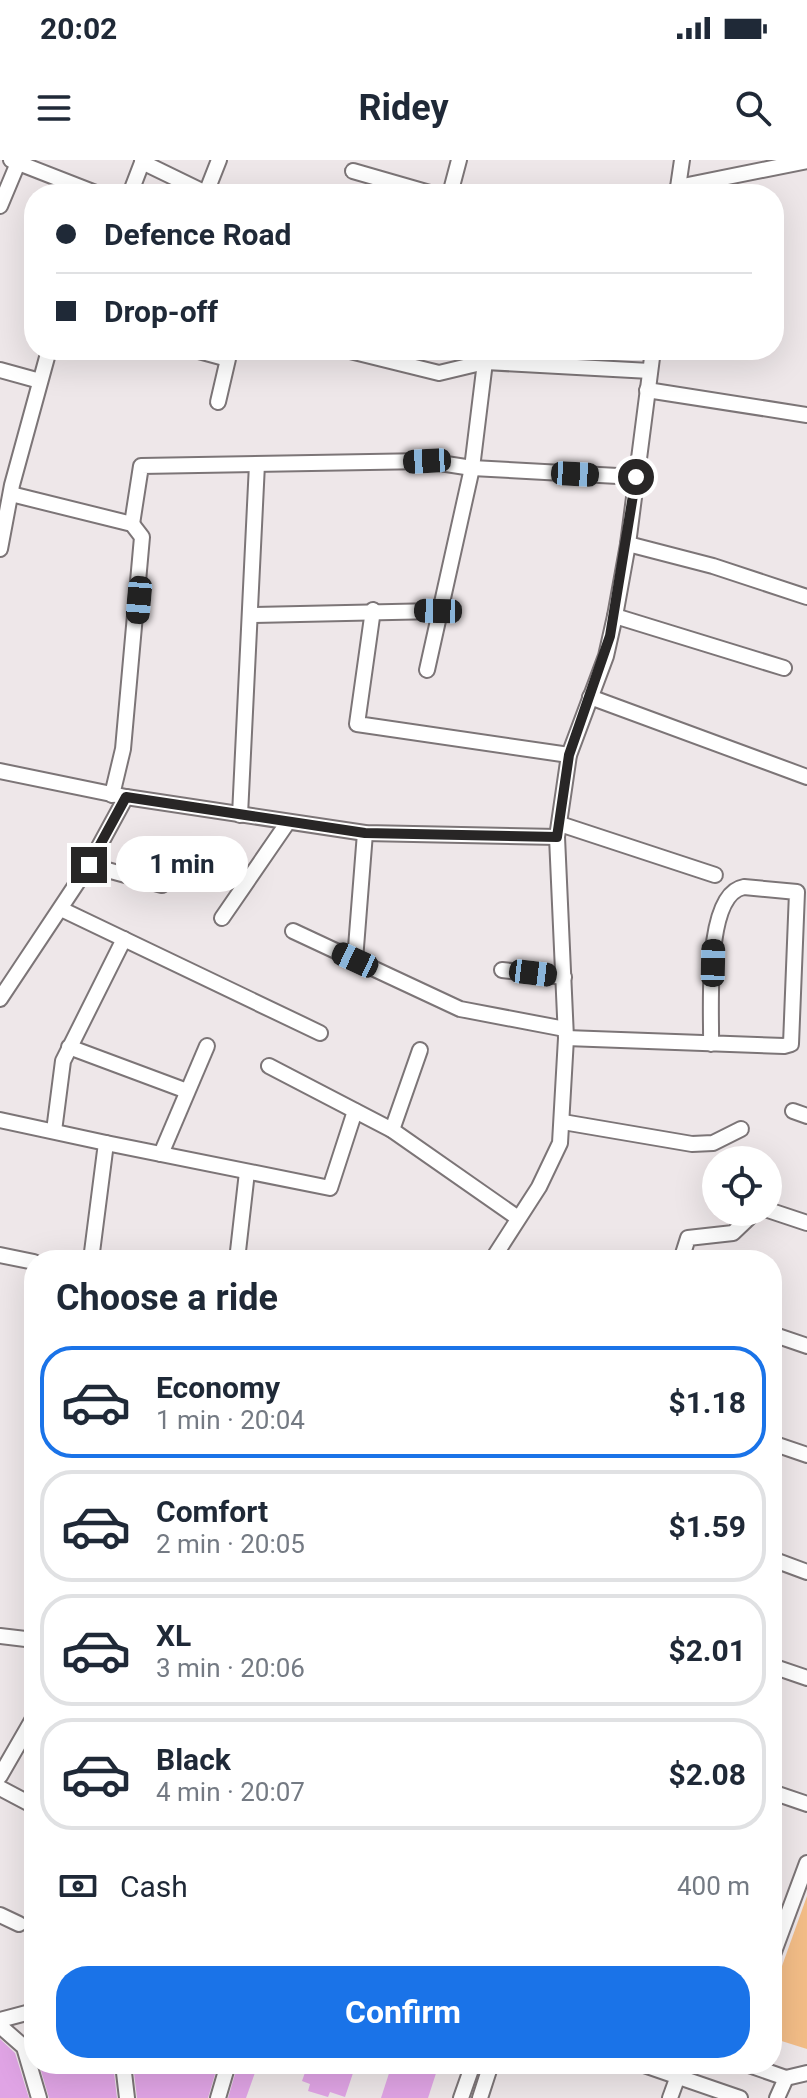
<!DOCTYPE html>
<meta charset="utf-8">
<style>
:root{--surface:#fff;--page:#f6f6f7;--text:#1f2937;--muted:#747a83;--line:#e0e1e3;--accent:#1a73e8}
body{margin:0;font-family:Roboto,sans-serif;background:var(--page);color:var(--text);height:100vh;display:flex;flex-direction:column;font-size:30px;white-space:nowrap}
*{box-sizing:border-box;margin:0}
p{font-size:26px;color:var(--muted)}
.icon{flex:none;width:44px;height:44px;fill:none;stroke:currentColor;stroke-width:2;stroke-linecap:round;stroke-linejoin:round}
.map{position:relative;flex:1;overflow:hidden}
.side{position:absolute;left:24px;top:1090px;width:758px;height:824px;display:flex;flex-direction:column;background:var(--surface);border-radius:32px;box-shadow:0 8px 32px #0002}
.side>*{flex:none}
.hud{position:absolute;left:24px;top:24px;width:760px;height:176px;border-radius:32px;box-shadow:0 8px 32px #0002;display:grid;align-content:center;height:176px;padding:0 32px;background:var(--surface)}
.buttons{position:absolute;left:702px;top:986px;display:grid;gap:16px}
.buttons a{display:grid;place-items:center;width:80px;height:80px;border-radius:50%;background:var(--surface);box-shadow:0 8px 32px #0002;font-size:40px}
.end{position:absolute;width:36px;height:36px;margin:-18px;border:10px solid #282626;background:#fff;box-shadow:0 0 0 4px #fff}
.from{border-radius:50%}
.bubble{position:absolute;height:56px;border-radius:28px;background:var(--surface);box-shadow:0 8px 32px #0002;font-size:26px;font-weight:700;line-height:56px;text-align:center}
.car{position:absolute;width:24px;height:48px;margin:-24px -12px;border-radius:10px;box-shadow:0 0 6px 2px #0007;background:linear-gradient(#222 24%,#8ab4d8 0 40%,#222 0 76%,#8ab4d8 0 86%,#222 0)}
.hud b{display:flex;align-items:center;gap:28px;height:76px;font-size:30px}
.hud b+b{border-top:2px solid var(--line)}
.hud i{width:20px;height:20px;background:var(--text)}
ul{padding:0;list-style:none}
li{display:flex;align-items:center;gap:24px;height:112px;margin:0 16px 12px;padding:0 16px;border:4px solid var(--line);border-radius:32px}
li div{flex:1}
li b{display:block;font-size:30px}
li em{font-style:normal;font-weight:700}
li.on{border-color:var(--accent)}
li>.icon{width:72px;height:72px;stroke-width:1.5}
h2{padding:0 32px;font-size:36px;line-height:96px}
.pay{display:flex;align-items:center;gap:20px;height:88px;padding:0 32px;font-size:30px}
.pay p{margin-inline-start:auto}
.button{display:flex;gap:16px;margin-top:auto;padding:16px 32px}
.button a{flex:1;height:92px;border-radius:32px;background:var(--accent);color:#fff;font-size:32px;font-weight:700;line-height:92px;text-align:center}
.status{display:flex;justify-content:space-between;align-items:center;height:56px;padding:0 40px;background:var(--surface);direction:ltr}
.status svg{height:22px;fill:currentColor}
header{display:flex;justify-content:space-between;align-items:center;height:104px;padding:0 32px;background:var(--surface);font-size:36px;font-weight:700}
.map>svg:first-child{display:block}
</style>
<div class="status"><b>20:02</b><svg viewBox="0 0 49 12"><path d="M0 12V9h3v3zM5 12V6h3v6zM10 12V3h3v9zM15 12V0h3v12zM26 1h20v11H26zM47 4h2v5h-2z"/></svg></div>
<header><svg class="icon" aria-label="menu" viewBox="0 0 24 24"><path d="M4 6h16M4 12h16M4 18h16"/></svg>Ridey<svg class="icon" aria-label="search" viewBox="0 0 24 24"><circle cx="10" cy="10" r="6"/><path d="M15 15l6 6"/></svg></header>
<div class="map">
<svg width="807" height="1938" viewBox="0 0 807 1938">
<rect width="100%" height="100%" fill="#eee7e9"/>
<polygon fill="#f3bd87" points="807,1736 807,1889 772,1878 772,1834"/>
<g fill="#e0a4e5">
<polygon points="0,1879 15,1893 29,1938 0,1938"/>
<polygon points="39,1904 113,1904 117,1938 49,1938"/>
<polygon points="133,1904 218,1904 208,1938 137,1938"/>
<polygon points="238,1904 258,1904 246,1938 228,1938"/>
<polygon points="308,1904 356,1904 345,1937 330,1932 328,1937 308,1931 310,1924 302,1921"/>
<polygon points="392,1904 439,1904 428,1938 381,1938"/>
</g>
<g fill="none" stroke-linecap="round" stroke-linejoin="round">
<g stroke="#7c7577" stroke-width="18">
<g id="minor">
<polyline points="11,0 98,34"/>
<polyline points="142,2 208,34"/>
<polyline points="353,11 433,34"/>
<polyline points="678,27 807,1"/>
<polyline points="206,33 219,0"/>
<polyline points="130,34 143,0"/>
<polyline points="450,34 459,0"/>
<polyline points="677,34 682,0"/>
<polyline points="0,46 18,3"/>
<polyline points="195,190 228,199 218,242"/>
<polyline points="346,190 439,213 485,202 650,211"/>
<polyline points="0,210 40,221"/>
<polyline points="647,230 807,255"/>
<polyline points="11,334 132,364 142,377 123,589 112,635"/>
<polyline points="132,364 141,306 427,301 472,308 636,317"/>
<polyline points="628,384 713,406 807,437"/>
<polyline points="0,389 12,325 49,190"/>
<polyline points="373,450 357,564 569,595"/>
<polyline points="252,455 438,451"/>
<polyline points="615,456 784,508"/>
<polyline points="427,510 472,308 485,202"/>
<polyline points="590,537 807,617"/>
<polyline points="0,611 126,637 365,673 557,677"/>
<polyline points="240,655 257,304"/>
<polyline points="560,664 715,715"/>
<polyline points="89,705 162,725"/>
<polyline points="61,749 320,873"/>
<polyline points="222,758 288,662"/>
<polyline points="293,771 460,849 565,869"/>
<polyline points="355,800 365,673"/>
<polyline points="502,810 564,817"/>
<polyline points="0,839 89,705 126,637"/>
<path d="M566 878 784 886 791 884 797 732 744 727C703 734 712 852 711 884"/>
<polyline points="69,887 187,931"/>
<polyline points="269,906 392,970 518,1058"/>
<polyline points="793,951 807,956"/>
<polyline points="0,960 106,983 91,1100"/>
<polyline points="563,962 692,984 713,983 741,969"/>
<polyline points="392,970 420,890"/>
<polyline points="54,971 63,901 124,779"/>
<polyline points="106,983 330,1028 355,951"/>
<polyline points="161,994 207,886"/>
<polyline points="768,1050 807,1063"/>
<polyline points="0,1095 34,1102"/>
<polyline points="237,1100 247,1012"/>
<polyline points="354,1100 366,1100"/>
<polyline points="492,1100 539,1027 560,983 566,878 557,677 569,595 606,496 615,456 628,384 653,190"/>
<polyline points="681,1100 688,1078 733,1073 755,1052"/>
<polyline points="772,1174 807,1186"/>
<polyline points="772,1283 807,1295"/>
<polyline points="772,1399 807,1412"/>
<polyline points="0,1476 34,1480"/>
<polyline points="772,1506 807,1518"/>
<polyline points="0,1616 34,1557"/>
<polyline points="0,1628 34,1646"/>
<polyline points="772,1632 807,1644"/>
<polyline points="0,1755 19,1764"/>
<polyline points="772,1797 807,1703"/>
<polyline points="0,1860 34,1851"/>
<polyline points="0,1866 24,1887 39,1938"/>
<polyline points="123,1904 127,1938"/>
<polyline points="641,1904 740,1938"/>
<polyline points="746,1904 786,1918"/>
<polyline points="218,1938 228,1904"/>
<polyline points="461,1938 473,1904"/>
<polyline points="480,1938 491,1904"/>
<polyline points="670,1938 678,1916"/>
<polyline points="777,1938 786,1918 807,1913"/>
</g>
</g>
<use href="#minor" stroke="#fff" stroke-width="14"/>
</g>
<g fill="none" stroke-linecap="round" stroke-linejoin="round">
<polyline stroke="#282626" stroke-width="10" points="89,705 126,637 365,673 557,677 569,595 610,476 636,317"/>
</g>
</svg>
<div class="buttons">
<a><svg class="icon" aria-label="locate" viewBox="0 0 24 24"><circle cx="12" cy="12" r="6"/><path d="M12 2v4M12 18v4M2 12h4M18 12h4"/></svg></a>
</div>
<i class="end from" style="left:636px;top:317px"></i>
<i class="end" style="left:89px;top:705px"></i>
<div class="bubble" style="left:116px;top:676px;width:132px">1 min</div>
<i class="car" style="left:427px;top:301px;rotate:267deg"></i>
<i class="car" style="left:575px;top:314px;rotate:93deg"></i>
<i class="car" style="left:139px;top:440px;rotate:185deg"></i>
<i class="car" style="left:438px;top:451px;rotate:271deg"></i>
<i class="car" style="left:355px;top:800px;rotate:295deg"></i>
<i class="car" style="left:713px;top:803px;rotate:1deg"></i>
<i class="car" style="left:533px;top:813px;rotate:97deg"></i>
<div class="hud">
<b><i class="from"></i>Defence Road</b>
<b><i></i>Drop-off</b>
</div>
<section class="side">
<h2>Choose a ride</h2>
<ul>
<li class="on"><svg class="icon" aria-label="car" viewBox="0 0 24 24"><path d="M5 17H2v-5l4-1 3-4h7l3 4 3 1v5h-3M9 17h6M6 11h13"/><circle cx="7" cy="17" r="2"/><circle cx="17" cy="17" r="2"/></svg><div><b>Economy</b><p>1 min · 20:04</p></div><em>$1.18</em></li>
<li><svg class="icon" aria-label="car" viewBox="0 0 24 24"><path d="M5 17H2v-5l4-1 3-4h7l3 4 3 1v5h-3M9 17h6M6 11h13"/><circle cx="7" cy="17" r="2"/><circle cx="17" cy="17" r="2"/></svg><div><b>Comfort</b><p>2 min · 20:05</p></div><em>$1.59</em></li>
<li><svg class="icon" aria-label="car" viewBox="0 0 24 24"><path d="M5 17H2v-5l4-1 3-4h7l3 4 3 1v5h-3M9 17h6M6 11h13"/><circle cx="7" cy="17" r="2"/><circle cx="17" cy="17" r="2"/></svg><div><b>XL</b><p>3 min · 20:06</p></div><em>$2.01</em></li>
<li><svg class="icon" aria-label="car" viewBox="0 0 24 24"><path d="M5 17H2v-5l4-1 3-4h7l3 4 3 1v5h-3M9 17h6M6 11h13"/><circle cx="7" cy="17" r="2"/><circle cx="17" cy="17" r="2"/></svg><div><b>Black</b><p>4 min · 20:07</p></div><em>$2.08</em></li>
</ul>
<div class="pay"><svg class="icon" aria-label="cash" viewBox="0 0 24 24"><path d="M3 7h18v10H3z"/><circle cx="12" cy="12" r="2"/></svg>Cash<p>400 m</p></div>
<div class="button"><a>Confirm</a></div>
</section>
</div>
